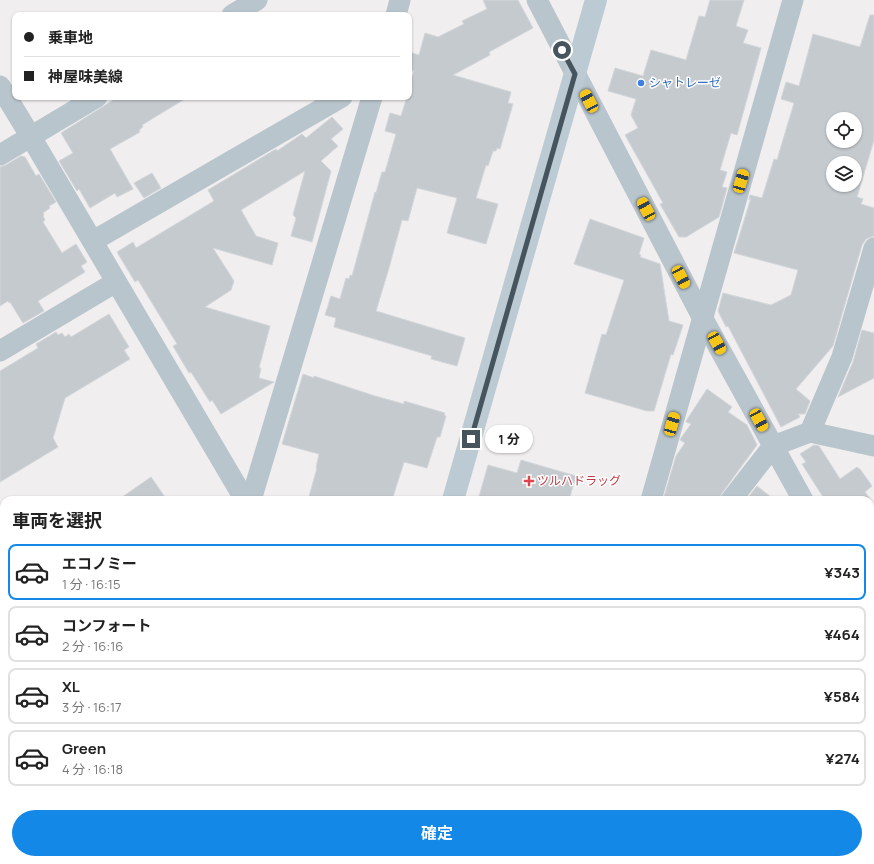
<!DOCTYPE html>
<html lang="ja">
<meta charset="utf-8">
<style>
:root{--surface:#fff;--page:#f2f2f2;--text:#222;--muted:#767676;--line:#e0e0e0;--accent:#1388e7}
body{margin:0;font-family:Manrope,"Noto Sans JP",sans-serif;background:var(--page);color:var(--text);height:100vh;display:flex;flex-direction:column;font-size:15px;white-space:nowrap}
*{box-sizing:border-box;margin:0}
p{font-size:13px;color:var(--muted)}
.icon{flex:none;width:22px;height:22px;fill:none;stroke:currentColor;stroke-width:2;stroke-linecap:round;stroke-linejoin:round}
.map{position:relative;flex:1;overflow:hidden}
.sheet{position:absolute;left:0px;top:496px;width:874px;height:368px;display:flex;flex-direction:column;background:var(--surface);border-radius:12px 12px 0 0;box-shadow:0 1px 3px #0004}
.sheet>*{flex:none}
.hud{position:absolute;left:12px;top:12px;width:400px;height:88px;border-radius:8px;box-shadow:0 1px 3px #0004;display:grid;align-content:center;height:88px;padding:0 12px;background:var(--surface)}
.tools{position:absolute;left:826px;top:112px;display:grid;gap:8px}
.tools a{display:grid;place-items:center;width:36px;height:36px;border-radius:50%;background:var(--surface);box-shadow:0 1px 3px #0004;font-size:20px}
.end{position:absolute;width:18px;height:18px;margin:-9px;border:5px solid #46555d;background:#fff;box-shadow:0 0 0 2px #fff}
.from{border-radius:50%}
.bubble{position:absolute;height:28px;border-radius:14px;background:var(--surface);box-shadow:0 1px 3px #0004;font-size:13px;font-weight:700;line-height:28px;text-align:center}
.car{position:absolute;width:12px;height:24px;margin:-12px -6px;border-radius:5px;box-shadow:0 0 3px 1px #0007;background:linear-gradient(#f5c518 24%,#345 0 40%,#f5c518 0 76%,#345 0 86%,#f5c518 0)}
.hud b{display:flex;align-items:center;gap:14px;height:38px;font-size:15px}
.hud b+b{border-top:1px solid var(--line)}
.hud i{width:10px;height:10px;background:var(--text)}
ul{padding:0;list-style:none}
li{display:flex;align-items:center;gap:12px;height:56px;margin:0 8px 6px;padding:0 4px;border:2px solid var(--line);border-radius:8px}
li div{flex:1}
li b{display:block;font-size:15px}
li em{font-style:normal;font-weight:700}
li.selected{border-color:var(--accent)}
li>.icon{width:36px;height:36px;stroke-width:1.5}
h2{padding:0 12px;font-size:18px;line-height:48px}
.primary-button{display:flex;gap:8px;margin-top:auto;padding:8px 12px}
.primary-button a{flex:1;height:46px;border-radius:24px;background:var(--accent);color:#fff;font-size:16px;font-weight:700;line-height:46px;text-align:center}
.map>svg:first-child{display:block}
</style>
<div class="map">
<svg width="874" height="864" viewBox="0 0 874 864">
<rect width="100%" height="100%" fill="#f1eeef"/>
<g fill="#c5cace" stroke="#d2d6da" fill-rule="evenodd">
<polygon points="483,0 518,0 533,28 489,52 490,55 453,75 511,92 508,103 513,104 500,149 497,148 496,151 493,151 488,166 486,165 476,198 498,204 486,244 447,233 457,198 417,188 408,221 402,220 389,268 376,311 465,338 457,366 431,359 432,356 334,327 336,318 325,315 331,296 340,299 346,278 349,279 350,275 352,276 375,192 376,193 382,172 385,172 396,134 385,131 390,113 401,116 407,97 409,97 409,89 414,71 409,70 409,52 419,55 425,33 438,37 464,24 462,21 487,9"/>
<polygon points="710,0 744,0 736,26 748,30 743,43 761,48 737,135 731,133 720,170 727,172 722,187 727,188 719,217 686,237 679,237 660,204 663,203 625,135 638,128 631,115 636,99 608,91 615,68 643,76 651,50 686,60 699,16 705,17"/>
<path d="M870 15H874V140L857 197 863 199 861 204 874 208V236L866 239 862 245 833 346 796 389 810 401 805 414H798L800 417 781 427 728 326 726 327 718 311 723 293 771 305 791 295 798 270 734 253 751 198 749 200 750 195 762 198 774 159 777 160 794 103 781 99 786 82 799 86 813 34 860 47ZM833 119H855V141H833ZM833 163H855V185H833Z"/>
<polygon points="118,97 188,97 142,125 143,127 139,130 140,132 110,149 133,189 117,197 115,193 90,208 79,189 77,191 59,161 73,153 61,133"/>
<polygon points="332,117 343,129 331,139 338,146 321,161 331,171 312,242 291,236 296,218 293,215 305,171 241,210 256,236 278,243 272,265 213,248 234,281 231,290 205,307 270,326 259,368 261,368 259,378 274,382 221,414 212,400 210,402 191,372 189,373 173,346 177,344 138,280 135,282 117,252 133,242 136,248 214,201 208,190 276,149 277,151 302,134 306,138"/>
<polygon points="21,156 25,157 36,176 39,174 56,202 49,206 50,208 43,213 44,215 43,216 45,220 43,222 62,253 76,244 87,262 81,266 85,272 38,301 44,311 23,323 10,302 9,303 8,301 0,306 0,167 6,165"/>
<polygon points="152,173 161,188 144,198 134,183"/>
<polygon points="590,219 644,238 639,254 641,255 640,257 660,264 669,321 683,325 673,355 671,354 654,411 647,411 585,393 602,334 606,335 624,280 574,264"/>
<polygon points="109,314 129,347 124,350 130,359 65,398 53,438 58,447 0,482 0,371 38,348 36,344 56,332 58,335 62,333 65,337 69,334 71,337"/>
<polygon points="862,330 874,333 874,378 838,397 853,362"/>
<polygon points="303,374 314,378 314,376 375,396 404,404 404,401 445,413 444,415 446,416 440,437 437,437 427,468 404,462 392,500 308,500 317,468 316,468 319,454 282,444"/>
<polygon points="707,389 732,407 728,412 747,425 757,445 722,493 719,500 663,500 676,456 685,443 680,440 681,438 691,424 686,422 686,421"/>
<polygon points="814,445 819,446 840,479 857,467 859,469 860,469 872,486 865,492 871,500 825,500 802,464 806,462 800,454"/>
<polygon points="521,460 576,476 569,500 478,500 488,465 517,473"/>
<polygon points="151,477 167,500 118,500"/>
<polygon points="757,486 775,500 746,500"/>
</g>
<g fill="none" stroke-linecap="round" stroke-linejoin="round">
<g stroke="#b9c5cc" stroke-width="21">
<polyline points="537,0 702,317 803,500"/>
<polyline points="232,15 257,0"/>
<polyline points="396,15 400,0"/>
<polyline points="0,86 31,137 245,500"/>
<polyline points="0,155 97,97"/>
<polyline points="93,241 342,97"/>
<polyline points="0,351 116,282"/>
<polyline points="810,432 842,357 874,248"/>
<polyline points="251,500 372,97"/>
<polyline points="651,500 793,0"/>
<polyline points="731,500 773,446 810,432 874,446"/>
<polyline points="870,603 874,600"/>
<polyline points="870,621 874,629"/>
<polyline points="870,678 874,674"/>
<polyline points="870,813 874,809"/>
<polyline points="0,825 4,822"/>
<polyline points="150,864 152,860"/>
<polyline points="548,864 549,860"/>
<polyline points="721,864 724,860"/>
<polyline points="817,864 821,860"/>
</g>
<g stroke="#bbcad3" stroke-width="22">
<polyline points="453,500 596,0"/>
<polyline points="349,864 350,860"/>
</g>
</g>
<g fill="none" stroke-linecap="round" stroke-linejoin="round">
<polyline stroke="#46555d" stroke-width="5" points="471,439 575,74 562,50"/>
</g>
<circle fill="#3f7fe0" stroke="#fff" stroke-width="1.5" cx="641" cy="83" r="4"/>
<path fill="#e0444e" stroke="#fff" stroke-width="1.5" d="M527 475h4v4h4v4h-4v4h-4v-4h-4v-4h4z"/>
<g text-anchor="middle" stroke-width="3" stroke-linejoin="round" paint-order="stroke">
<g font-size="12" fill="#366cbe" stroke="#fff" text-anchor="start">
<text x="649" y="87">シャトレーゼ</text>
</g>
<g font-size="12" fill="#be3a42" stroke="#fff" text-anchor="start">
<text x="537" y="485">ツルハドラッグ</text>
</g>
</g>
</svg>
<div class="tools">
<a><svg class="icon" aria-label="locate" viewBox="0 0 24 24"><circle cx="12" cy="12" r="6"/><path d="M12 2v4M12 18v4M2 12h4M18 12h4"/></svg></a>
<a><svg class="icon" aria-label="layers" viewBox="0 0 24 24"><path d="M12 4l9 5-9 5-9-5zM3 14l9 5 9-5"/></svg></a>
</div>
<i class="end from" style="left:562px;top:50px"></i>
<i class="end" style="left:471px;top:439px"></i>
<div class="bubble" style="left:485px;top:425px;width:48px">1 分</div>
<i class="car" style="left:589px;top:101px;rotate:332deg"></i>
<i class="car" style="left:741px;top:181px;rotate:16deg"></i>
<i class="car" style="left:646px;top:209px;rotate:332deg"></i>
<i class="car" style="left:681px;top:277px;rotate:152deg"></i>
<i class="car" style="left:717px;top:343px;rotate:151deg"></i>
<i class="car" style="left:759px;top:420px;rotate:151deg"></i>
<i class="car" style="left:672px;top:424px;rotate:16deg"></i>
<div class="hud">
<b><i class="from"></i>乗車地</b>
<b><i></i>神屋味美線</b>
</div>
<section class="sheet">
<h2>車両を選択</h2>
<ul>
<li class="selected"><svg class="icon" aria-label="car" viewBox="0 0 24 24"><path d="M5 17H2v-5l4-1 3-4h7l3 4 3 1v5h-3M9 17h6M6 11h13"/><circle cx="7" cy="17" r="2"/><circle cx="17" cy="17" r="2"/></svg><div><b>エコノミー</b><p>1 分 · 16:15</p></div><em>¥343</em></li>
<li><svg class="icon" aria-label="car" viewBox="0 0 24 24"><path d="M5 17H2v-5l4-1 3-4h7l3 4 3 1v5h-3M9 17h6M6 11h13"/><circle cx="7" cy="17" r="2"/><circle cx="17" cy="17" r="2"/></svg><div><b>コンフォート</b><p>2 分 · 16:16</p></div><em>¥464</em></li>
<li><svg class="icon" aria-label="car" viewBox="0 0 24 24"><path d="M5 17H2v-5l4-1 3-4h7l3 4 3 1v5h-3M9 17h6M6 11h13"/><circle cx="7" cy="17" r="2"/><circle cx="17" cy="17" r="2"/></svg><div><b>XL</b><p>3 分 · 16:17</p></div><em>¥584</em></li>
<li><svg class="icon" aria-label="car" viewBox="0 0 24 24"><path d="M5 17H2v-5l4-1 3-4h7l3 4 3 1v5h-3M9 17h6M6 11h13"/><circle cx="7" cy="17" r="2"/><circle cx="17" cy="17" r="2"/></svg><div><b>Green</b><p>4 分 · 16:18</p></div><em>¥274</em></li>
</ul>
<div class="primary-button"><a>確定</a></div>
</section>
</div>
